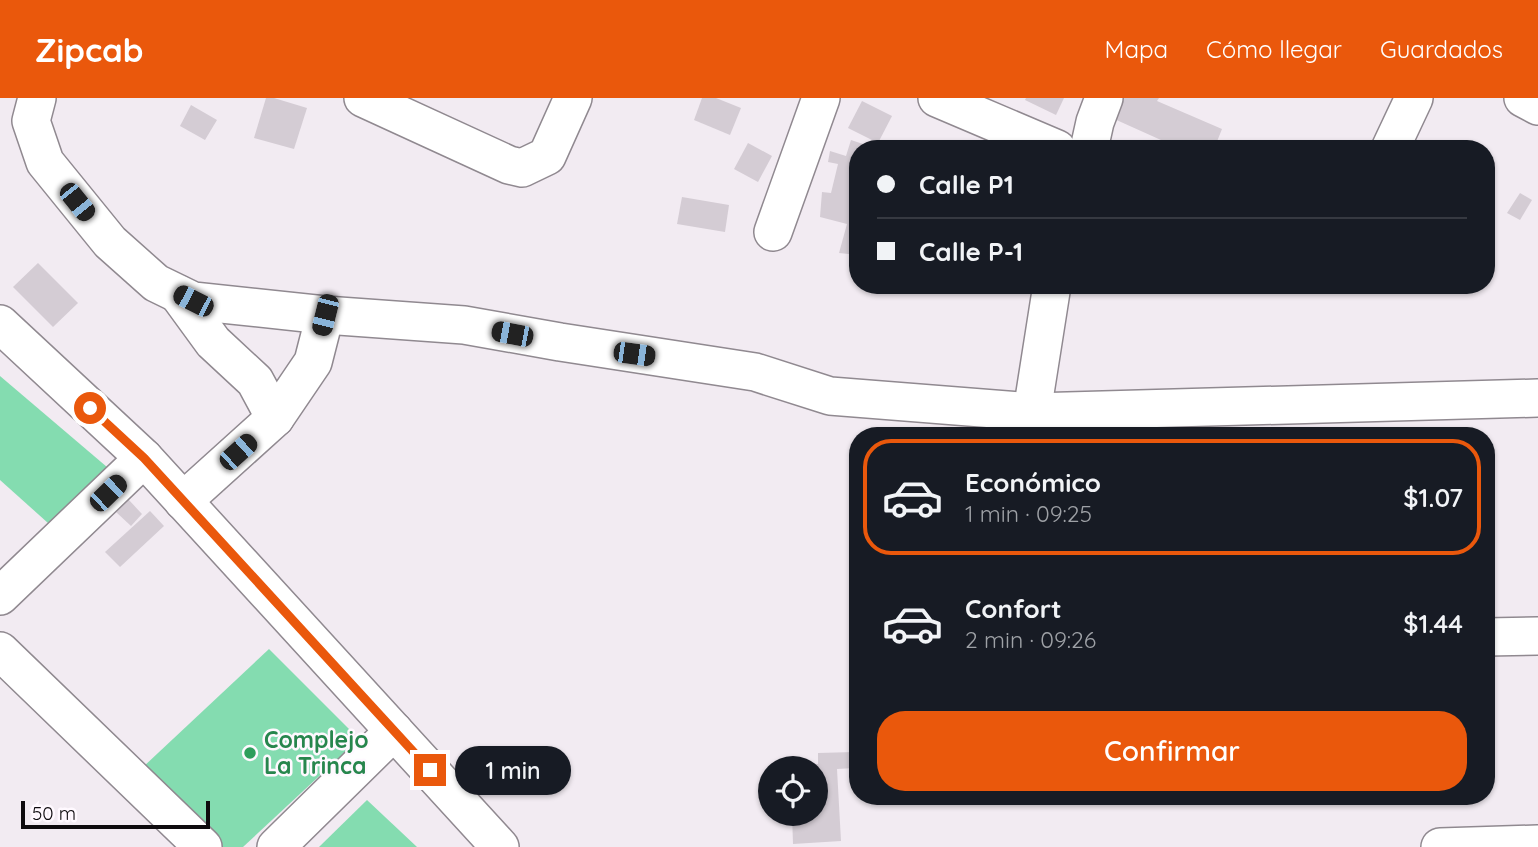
<!DOCTYPE html>
<html lang="es">
<meta charset="utf-8">
<style>
:root{--surface:#171b24;--page:#20242c;--text:#f1f3f6;--muted:#9ea1a6;--line:#363941;--accent:#ea580c}
body{margin:0;font-family:Quicksand,sans-serif;background:var(--page);color:var(--text);height:100vh;display:flex;flex-direction:column;font-size:26px;white-space:nowrap}
*{box-sizing:border-box;margin:0}
p{font-size:23px;color:var(--muted)}
.icon{flex:none;width:38px;height:38px;fill:none;stroke:currentColor;stroke-width:2;stroke-linecap:round;stroke-linejoin:round}
.map{position:relative;flex:1;overflow:hidden}
.sheet{position:absolute;left:849px;top:329px;width:646px;height:378px;display:flex;flex-direction:column;background:var(--surface);border-radius:28px;box-shadow:0 2px 5px #0004}
.sheet>*{flex:none}
.guide{position:absolute;left:849px;top:42px;width:646px;height:154px;border-radius:28px;box-shadow:0 2px 5px #0004;display:grid;align-content:center;height:154px;padding:0 28px;background:var(--surface)}
.controls{position:absolute;left:758px;top:658px;display:grid;gap:14px}
.controls a{display:grid;place-items:center;width:70px;height:70px;border-radius:50%;background:var(--surface);box-shadow:0 2px 5px #0004;font-size:35px}
.scale{position:absolute;left:21px;bottom:18px;width:189px;box-sizing:border-box;padding-left:7px;border:4px solid #0e0b0e;border-top:0;font-size:19px;line-height:24px;white-space:nowrap;color:#0e0b0e;-webkit-text-stroke:5px #fff9ff;paint-order:stroke}
.end{position:absolute;width:32px;height:32px;margin:-16px;border:9px solid #ea580c;background:#fff;box-shadow:0 0 0 4px #fff}
.from{border-radius:50%}
.bubble{position:absolute;height:49px;border-radius:24px;background:var(--surface);box-shadow:0 2px 5px #0004;font-size:23px;font-weight:600;line-height:49px;text-align:center}
.car{position:absolute;width:21px;height:42px;margin:-21px -10px;border-radius:9px;box-shadow:0 0 5px 2px #0007;background:linear-gradient(#222 24%,#8ab4d8 0 40%,#222 0 76%,#8ab4d8 0 86%,#222 0)}
.guide b{display:flex;align-items:center;gap:24px;height:66px;font-size:26px}
.guide b+b{border-top:2px solid var(--line)}
.guide i{width:18px;height:18px;background:var(--text)}
ul{padding:12px 0 0;list-style:none}
li{display:flex;align-items:center;gap:21px;height:116px;margin:0 14px 10px;padding:0 14px;border:4px solid transparent;border-radius:28px}
li div{flex:1}
li b{display:block;font-size:26px}
li em{font-style:normal;font-weight:600}
li.current{border-color:var(--accent)}
li>.icon{width:63px;height:63px;stroke-width:1.5}
.action{display:flex;gap:14px;margin-top:auto;padding:14px 28px}
.action a{flex:1;height:80px;border-radius:28px;background:var(--accent);color:#fff;font-size:28px;font-weight:600;line-height:80px;text-align:center}
header{display:flex;align-items:center;gap:42px;box-sizing:border-box;height:98px;padding:0 35px;background:var(--accent);color:#fff}
header strong{font-size:33px}
nav{display:flex;gap:38px;margin-inline-start:auto;font-size:24px}
.map>svg:first-child{display:block}
</style>
<header>
<strong>Zipcab</strong>
<nav><a>Mapa</a><a>Cómo llegar</a><a>Guardados</a></nav>
</header>
<div class="map">
<svg width="1538" height="749" viewBox="0 0 1538 749">
<rect width="100%" height="100%" fill="#f2ebf2"/>
<g fill="#84dcb0">
<polygon points="0,278 114,375 48,425 0,382"/>
<polygon points="269,551 359,641 243,749 216,749 142,670"/>
<polygon points="367,702 417,749 319,749"/>
</g>
<g fill="#d4ccd4">
<polygon points="266,0 274,0 307,10 294,51 254,40"/>
<polygon points="702,0 716,0 741,10 730,37 694,22"/>
<polygon points="1026,0 1064,0 1056,17 1025,2"/>
<polygon points="1121,0 1159,0 1157,3 1222,31 1214,51 1181,51 1112,20"/>
<polygon points="862,3 892,18 878,45 848,30"/>
<polygon points="191,7 217,22 205,42 180,28"/>
<polygon points="851,42 875,50 858,51 858,157 839,155 847,126 820,119 822,94 831,95 838,66 828,64 830,53 846,58"/>
<polygon points="748,45 772,58 758,84 734,71"/>
<polygon points="1520,95 1532,102 1520,122 1507,115"/>
<polygon points="682,99 729,107 725,134 677,126"/>
<polygon points="38,165 78,205 53,229 13,189"/>
<polygon points="128,401 142,416 131,428 116,414"/>
<polygon points="150,413 164,428 120,469 105,454"/>
<polygon points="854,654 855,670 837,671 841,743 793,746 792,716 816,716 816,670 790,670 790,667 818,666 818,655"/>
</g>
<g fill="none" stroke-linecap="round" stroke-linejoin="round">
<g stroke="#908990" stroke-width="40">
<g id="minor">
<polyline points="37,0 31,23 45,64 110,144 156,185 193,203 325,217 464,227 560,244 755,274 830,298 1032,314 1538,300"/>
<polyline points="363,0 509,67 522,70 547,58 573,0"/>
<polyline points="937,0 1057,51"/>
<polyline points="1523,0 1538,8"/>
<polyline points="1089,51 1095,24 1104,0"/>
<polyline points="1390,51 1414,0"/>
<polyline points="773,134 821,0"/>
<polyline points="178,196 213,244 255,283 275,320"/>
<polyline points="0,226 144,360 500,749"/>
<polyline points="1032,314 1052,187"/>
<polyline points="183,403 275,320 313,264 325,217"/>
<polyline points="0,498 144,360"/>
<polyline points="1486,539 1538,538"/>
<polyline points="0,553 203,749"/>
<polyline points="276,749 394,633"/>
<polyline points="1440,749 1538,746"/>
</g>
</g>
<use href="#minor" stroke="#fff" stroke-width="37"/>
</g>
<g fill="none" stroke-linecap="round" stroke-linejoin="round">
<polyline stroke="#ea580c" stroke-width="9" points="90,310 144,360 430,672"/>
</g>
<circle fill="#2e9e5b" stroke="#fff9ff" stroke-width="2.5" cx="250" cy="655" r="7"/>
<g text-anchor="middle" stroke-width="5" stroke-linejoin="round" paint-order="stroke">
<g font-size="23" font-weight="bold" fill="#27864d" stroke="#fff9ff" text-anchor="start">
<text x="264" y="650">Complejo<tspan x="264" dy="26">La Trinca</tspan></text>
</g>
</g>
</svg>
<div class="controls">
<a><svg class="icon" aria-label="locate" viewBox="0 0 24 24"><circle cx="12" cy="12" r="6"/><path d="M12 2v4M12 18v4M2 12h4M18 12h4"/></svg></a>
</div>
<div class="scale">50 m</div>
<i class="end from" style="left:90px;top:310px"></i>
<i class="end" style="left:430px;top:672px"></i>
<div class="bubble" style="left:455px;top:648px;width:116px">1 min</div>
<i class="car" style="left:77px;top:104px;rotate:141deg"></i>
<i class="car" style="left:193px;top:203px;rotate:297deg"></i>
<i class="car" style="left:325px;top:217px;rotate:194deg"></i>
<i class="car" style="left:512px;top:236px;rotate:281deg"></i>
<i class="car" style="left:634px;top:256px;rotate:98deg"></i>
<i class="car" style="left:238px;top:354px;rotate:48deg"></i>
<i class="car" style="left:108px;top:395px;rotate:46deg"></i>
<div class="guide">
<b><i class="from"></i>Calle P1</b>
<b><i></i>Calle P-1</b>
</div>
<section class="sheet">
<ul>
<li class="current"><svg class="icon" aria-label="car" viewBox="0 0 24 24"><path d="M5 17H2v-5l4-1 3-4h7l3 4 3 1v5h-3M9 17h6M6 11h13"/><circle cx="7" cy="17" r="2"/><circle cx="17" cy="17" r="2"/></svg><div><b>Económico</b><p>1 min · 09:25</p></div><em>$1.07</em></li>
<li><svg class="icon" aria-label="car" viewBox="0 0 24 24"><path d="M5 17H2v-5l4-1 3-4h7l3 4 3 1v5h-3M9 17h6M6 11h13"/><circle cx="7" cy="17" r="2"/><circle cx="17" cy="17" r="2"/></svg><div><b>Confort</b><p>2 min · 09:26</p></div><em>$1.44</em></li>
</ul>
<div class="action"><a>Confirmar</a></div>
</section>
</div>
